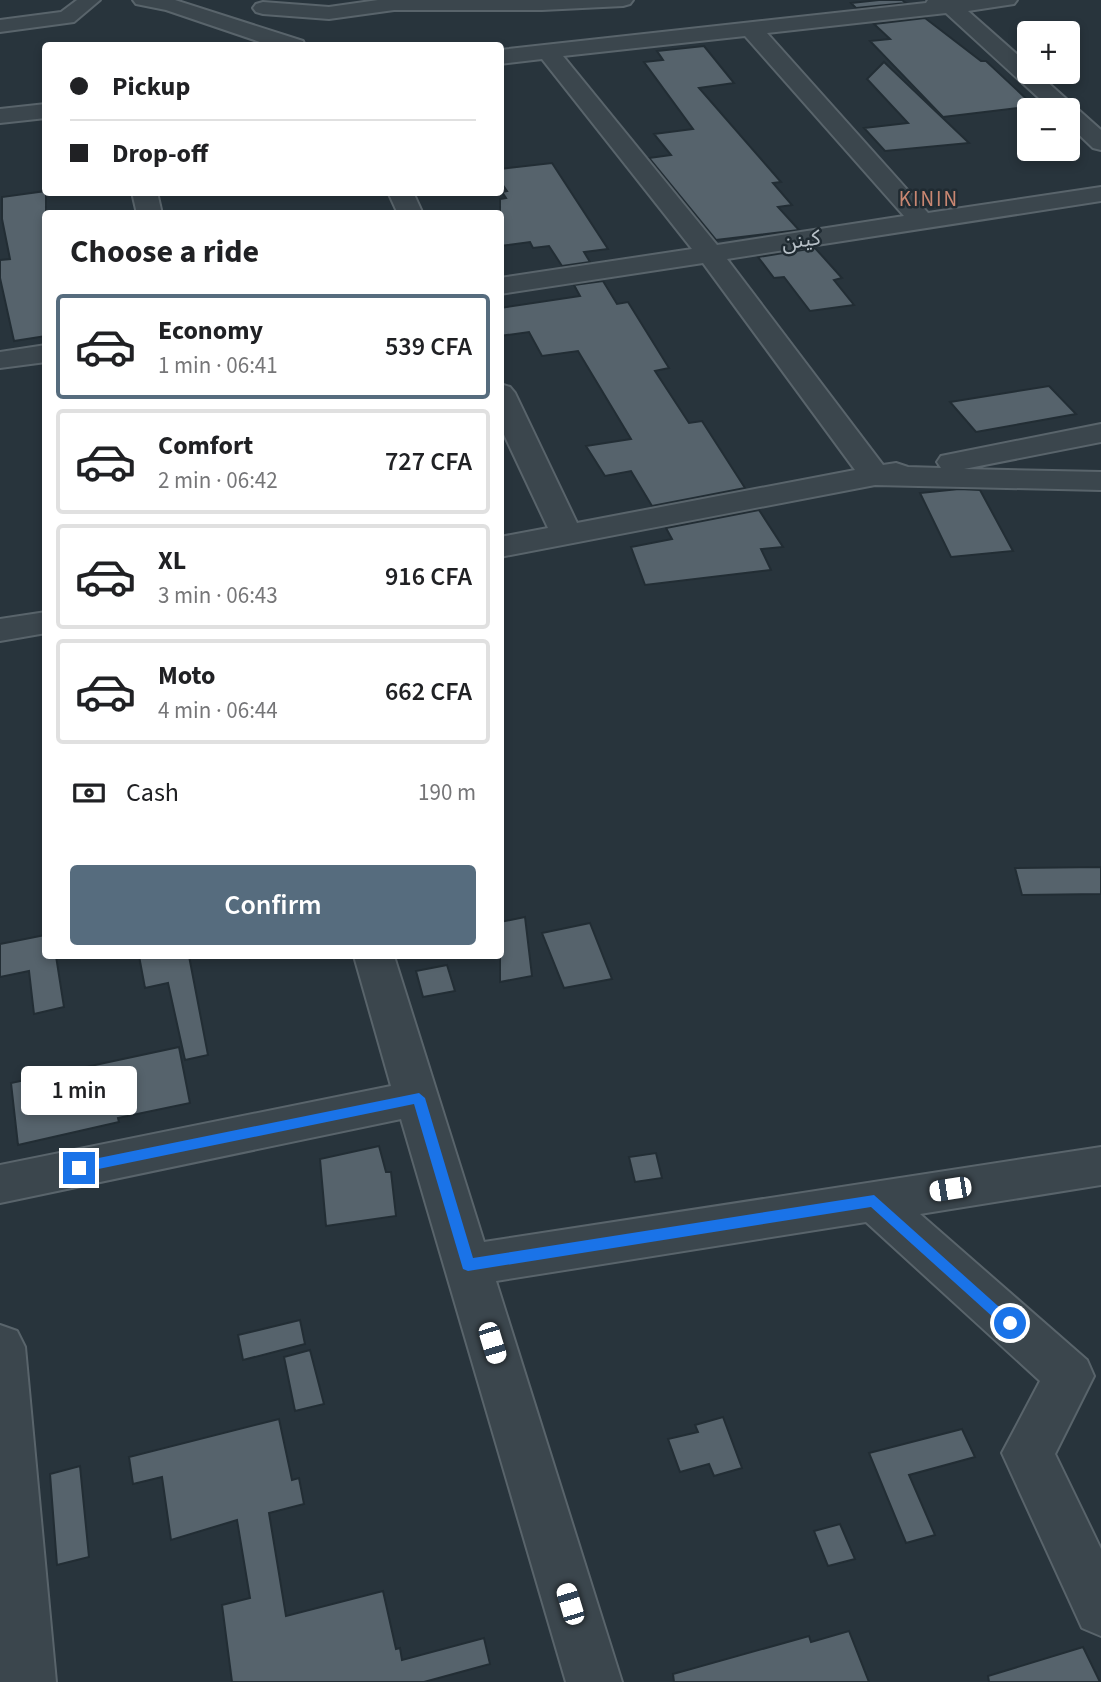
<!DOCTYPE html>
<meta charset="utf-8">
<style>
:root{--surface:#fff;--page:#f6f6f6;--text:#202124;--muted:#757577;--line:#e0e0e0;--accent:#566c7e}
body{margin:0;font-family:"Source Sans 3","Noto Sans Arabic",sans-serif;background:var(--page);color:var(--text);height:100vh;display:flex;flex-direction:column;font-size:26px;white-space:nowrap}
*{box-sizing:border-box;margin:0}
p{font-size:23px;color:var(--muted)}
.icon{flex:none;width:38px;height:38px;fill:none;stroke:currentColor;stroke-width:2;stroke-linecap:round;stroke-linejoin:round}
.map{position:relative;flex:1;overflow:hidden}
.drawer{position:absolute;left:42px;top:210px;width:462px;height:749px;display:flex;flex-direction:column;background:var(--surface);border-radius:7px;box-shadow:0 4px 10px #0003}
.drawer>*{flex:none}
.banner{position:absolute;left:42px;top:42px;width:462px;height:154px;border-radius:7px;box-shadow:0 4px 10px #0003;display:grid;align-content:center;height:154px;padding:0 28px;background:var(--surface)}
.tools{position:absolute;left:1017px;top:21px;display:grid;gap:14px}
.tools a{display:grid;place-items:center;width:63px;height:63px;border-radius:7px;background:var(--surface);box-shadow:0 4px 10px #0003;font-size:35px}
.end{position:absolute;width:32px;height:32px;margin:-16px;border:9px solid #1a73e8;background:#fff;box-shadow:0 0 0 4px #fff}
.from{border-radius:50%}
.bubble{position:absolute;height:49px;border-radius:7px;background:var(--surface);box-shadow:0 4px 10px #0003;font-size:23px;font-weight:600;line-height:49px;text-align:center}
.car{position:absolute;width:21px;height:42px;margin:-21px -10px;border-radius:9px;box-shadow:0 0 5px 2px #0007;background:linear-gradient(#fff 24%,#345 0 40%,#fff 0 76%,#345 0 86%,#fff 0)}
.banner b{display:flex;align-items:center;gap:24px;height:66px;font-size:26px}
.banner b+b{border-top:2px solid var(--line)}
.banner i{width:18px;height:18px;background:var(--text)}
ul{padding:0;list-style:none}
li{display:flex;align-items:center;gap:21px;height:105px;margin:0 14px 10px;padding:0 14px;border:4px solid var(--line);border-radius:7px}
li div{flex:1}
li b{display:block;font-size:26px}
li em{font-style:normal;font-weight:600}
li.on{border-color:var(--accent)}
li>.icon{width:63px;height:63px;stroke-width:1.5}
h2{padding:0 28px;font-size:32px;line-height:84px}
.pay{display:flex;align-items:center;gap:18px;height:77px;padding:0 28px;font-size:26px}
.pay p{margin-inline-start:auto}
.cta{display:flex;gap:14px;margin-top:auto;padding:14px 28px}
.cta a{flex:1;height:80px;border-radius:7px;background:var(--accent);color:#fff;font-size:28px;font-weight:600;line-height:80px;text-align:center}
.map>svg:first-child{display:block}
</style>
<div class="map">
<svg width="1101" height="1682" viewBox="0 0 1101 1682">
<rect width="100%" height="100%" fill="#28343c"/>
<g fill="#56636c" stroke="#222d34" stroke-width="2">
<polygon points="879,0 902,0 906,3 856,8 851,3"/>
<polygon points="925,18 981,61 986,61 1034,106 943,117 870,41 890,39 874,24"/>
<polygon points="704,46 734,83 699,88 781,182 773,183 792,205 778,207 799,230 716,240 649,158 671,155 654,134 693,129 644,62 663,60 657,51"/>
<polygon points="884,62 969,143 885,151 864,128 908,123 867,79"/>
<polygon points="552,163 608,249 584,252 590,262 562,266 549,246 533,248 530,242 500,246 500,199 506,198 502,192 507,191 500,181 500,169"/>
<polygon points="46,191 46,336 14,341 0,278 0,260 10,259 2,219 2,197"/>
<polygon points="815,248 842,278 834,280 854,305 810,311 784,277 774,278 758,257"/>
<polygon points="603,281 617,304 628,302 669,368 655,371 689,423 702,421 745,488 652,506 631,471 605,476 586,446 631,439 578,351 542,356 529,332 500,336 500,308 580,296 574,285"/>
<polygon points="1049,386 1076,414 976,432 950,402"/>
<polygon points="959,489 980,490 1013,551 951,557 920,493"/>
<polygon points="759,510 783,547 761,549 771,570 645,585 631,547 672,539 666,528"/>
<polygon points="1101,867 1101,894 1022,895 1015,868"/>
<polygon points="525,917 532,976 500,982 500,922"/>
<polygon points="590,923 612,979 564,988 542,933"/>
<polygon points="45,935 46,956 56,956 64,1007 34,1014 29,971 0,977 0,944"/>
<polygon points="139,956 189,956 208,1055 185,1060 168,983 145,988"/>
<polygon points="447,965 455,991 423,997 416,971"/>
<polygon points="179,1047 190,1103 118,1118 119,1122 18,1145 11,1083"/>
<polygon points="379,1146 386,1172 391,1172 396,1216 326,1226 320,1159"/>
<polygon points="656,1153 662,1178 635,1182 629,1157"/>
<polygon points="300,1320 305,1344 243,1360 238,1335"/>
<polygon points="310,1350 324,1404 295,1411 284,1357"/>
<polygon points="723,1417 742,1468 714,1476 709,1464 680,1472 668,1439 698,1432 695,1425"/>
<polygon points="279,1419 292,1480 299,1478 304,1504 269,1513 286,1616 383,1591 396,1649 400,1648 402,1660 484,1638 490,1664 424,1682 232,1682 222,1605 250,1598 237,1520 171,1540 162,1477 133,1484 129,1457"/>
<polygon points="962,1429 975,1457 909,1475 935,1535 906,1543 869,1453"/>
<polygon points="80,1466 89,1557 57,1565 50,1474"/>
<polygon points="840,1524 855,1559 828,1566 814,1531"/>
<polygon points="849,1631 869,1682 674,1682 673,1674 809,1636 811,1642"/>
<polygon points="1083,1647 1100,1682 989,1682 988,1676"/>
</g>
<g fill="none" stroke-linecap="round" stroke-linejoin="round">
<g stroke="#59646b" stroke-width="4">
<g id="minor">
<polygon points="77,0 100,0 74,22 0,32 0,20 61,12"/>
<polygon points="133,0 175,0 303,41 305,46 272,46 166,10 136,4"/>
<polygon points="378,0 633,0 630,4 623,6 542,10 394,10 329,19 263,14 256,12 253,8 256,4 263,2 329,7"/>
<path d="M928 0H1017L1014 4 968 11 1029 65V72H1036L1101 130V150L1093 148 1068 124V110H1052L946 13 767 33 928 213 1101 187V201L727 259 883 465 896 463 908 467 941 468 937 462 941 456 1101 424V442L964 469 1101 472V490L875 485 500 557V537L548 528 500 426V384L510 387 515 393 577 523 855 470 703 263 500 294V278L692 249 542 59 500 64V50L926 3ZM745 36 904 216 717 245 563 56Z"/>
<polygon points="46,104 46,118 0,123 0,109"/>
<polygon points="132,192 157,192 162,214 137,214"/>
<polygon points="388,192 413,192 423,214 398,214"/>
<polygon points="46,345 46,362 0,368 0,352"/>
<polygon points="46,612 46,633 0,641 0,619"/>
<polygon points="354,956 394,956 484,1242 1101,1147 1101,1185 920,1214 1087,1360 1094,1376 1055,1454 1101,1549 1101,1636 1082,1628 1002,1453 1040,1381 866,1222 496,1281 622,1682 566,1682 401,1119 0,1203 0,1165 391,1086"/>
<polygon points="0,1325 17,1331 25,1347 56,1682 0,1682"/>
</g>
</g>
<use href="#minor" fill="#3b464d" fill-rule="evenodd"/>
</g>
<polygon fill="#1a73e8" points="419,1093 425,1098 473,1258 874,1195 1017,1323 1015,1328 1005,1328 871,1207 468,1271 463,1269 414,1104 79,1173 72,1168 79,1162"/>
<g text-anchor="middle" stroke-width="5" stroke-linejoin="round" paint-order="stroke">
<g font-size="21" letter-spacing="2" fill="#c98772" stroke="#202b32">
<text x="929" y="206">KININ</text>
</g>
<g font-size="21" fill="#b8c1c8" stroke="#202b32">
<text transform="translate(801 240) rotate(-9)" y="7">كينن</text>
</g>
</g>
</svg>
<div class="tools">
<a>+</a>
<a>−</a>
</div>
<i class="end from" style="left:1010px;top:1323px"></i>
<i class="end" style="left:79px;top:1168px"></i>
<div class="bubble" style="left:21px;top:1066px;width:116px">1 min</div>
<i class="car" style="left:950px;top:1189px;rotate:261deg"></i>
<i class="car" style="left:492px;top:1343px;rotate:163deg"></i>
<i class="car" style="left:570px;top:1604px;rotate:343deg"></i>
<div class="banner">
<b><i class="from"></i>Pickup</b>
<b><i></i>Drop-off</b>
</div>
<section class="drawer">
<h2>Choose a ride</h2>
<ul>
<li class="on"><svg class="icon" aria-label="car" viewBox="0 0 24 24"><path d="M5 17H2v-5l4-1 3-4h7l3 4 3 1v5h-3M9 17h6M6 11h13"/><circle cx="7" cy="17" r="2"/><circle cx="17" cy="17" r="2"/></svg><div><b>Economy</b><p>1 min · 06:41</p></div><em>539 CFA</em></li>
<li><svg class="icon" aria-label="car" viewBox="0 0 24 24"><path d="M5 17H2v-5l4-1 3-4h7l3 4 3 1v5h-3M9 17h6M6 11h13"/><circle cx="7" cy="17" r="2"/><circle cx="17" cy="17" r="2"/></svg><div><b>Comfort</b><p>2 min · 06:42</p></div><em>727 CFA</em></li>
<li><svg class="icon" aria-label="car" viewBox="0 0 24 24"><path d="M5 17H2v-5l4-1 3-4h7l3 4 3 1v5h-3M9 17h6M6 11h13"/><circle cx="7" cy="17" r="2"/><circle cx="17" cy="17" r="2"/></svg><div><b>XL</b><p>3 min · 06:43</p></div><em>916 CFA</em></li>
<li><svg class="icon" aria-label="car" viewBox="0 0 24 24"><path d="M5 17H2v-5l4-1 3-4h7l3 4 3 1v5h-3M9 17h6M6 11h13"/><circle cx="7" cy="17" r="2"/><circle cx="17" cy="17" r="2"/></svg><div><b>Moto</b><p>4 min · 06:44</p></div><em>662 CFA</em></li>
</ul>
<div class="pay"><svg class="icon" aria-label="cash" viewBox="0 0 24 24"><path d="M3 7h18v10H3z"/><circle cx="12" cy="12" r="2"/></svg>Cash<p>190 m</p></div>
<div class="cta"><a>Confirm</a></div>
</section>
</div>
